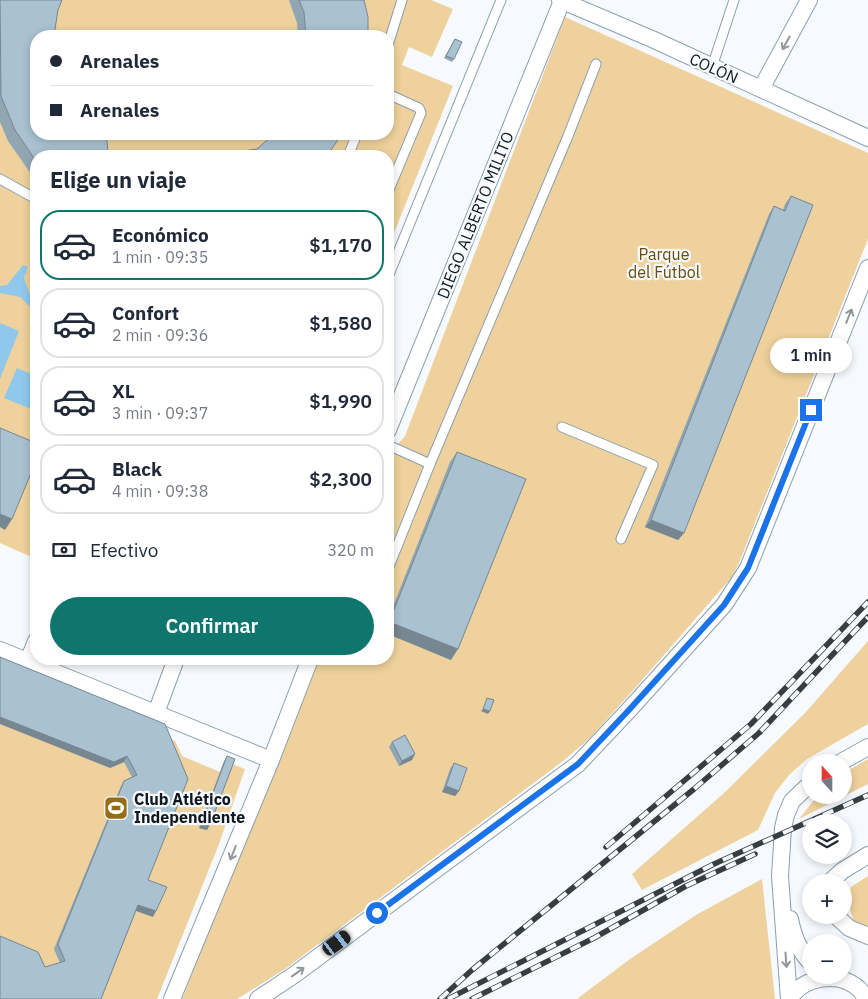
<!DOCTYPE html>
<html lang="es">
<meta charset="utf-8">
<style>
:root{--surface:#fff;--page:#f6f6f7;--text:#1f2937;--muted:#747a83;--line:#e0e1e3;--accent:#0f766e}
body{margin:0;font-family:"IBM Plex Sans",sans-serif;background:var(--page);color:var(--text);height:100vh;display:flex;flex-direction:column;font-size:19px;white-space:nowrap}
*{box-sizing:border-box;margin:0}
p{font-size:16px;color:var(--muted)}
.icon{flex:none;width:28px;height:28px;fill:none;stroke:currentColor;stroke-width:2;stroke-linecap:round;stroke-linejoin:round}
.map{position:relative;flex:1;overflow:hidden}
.side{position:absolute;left:30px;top:150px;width:364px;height:515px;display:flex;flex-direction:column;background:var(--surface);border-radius:20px;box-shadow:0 2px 8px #0003}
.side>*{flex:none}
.top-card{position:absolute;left:30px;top:30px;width:364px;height:110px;border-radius:20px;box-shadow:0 2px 8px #0003;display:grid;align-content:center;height:110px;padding:0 20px;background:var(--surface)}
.needle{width:32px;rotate:339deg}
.controls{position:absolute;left:802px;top:754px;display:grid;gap:10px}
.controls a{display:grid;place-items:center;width:50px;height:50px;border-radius:50%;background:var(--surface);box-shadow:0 2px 8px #0003;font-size:25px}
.end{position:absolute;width:22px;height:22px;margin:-11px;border:6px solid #1a73e8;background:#fff;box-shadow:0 0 0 2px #fff}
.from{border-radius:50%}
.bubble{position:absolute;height:35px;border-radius:18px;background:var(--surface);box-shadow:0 2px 8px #0003;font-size:16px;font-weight:600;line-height:35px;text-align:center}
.car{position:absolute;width:15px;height:30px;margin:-15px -8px;border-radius:6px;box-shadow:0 0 4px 1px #0007;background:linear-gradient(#222 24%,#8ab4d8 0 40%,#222 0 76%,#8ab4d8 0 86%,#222 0)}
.top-card b{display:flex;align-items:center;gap:18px;height:48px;font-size:19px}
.top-card b+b{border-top:1px solid var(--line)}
.top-card i{width:12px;height:12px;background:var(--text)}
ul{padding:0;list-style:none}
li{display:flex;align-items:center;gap:15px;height:70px;margin:0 10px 8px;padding:0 10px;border:2px solid var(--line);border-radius:20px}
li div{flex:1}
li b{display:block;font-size:19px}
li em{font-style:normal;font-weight:600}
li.on{border-color:var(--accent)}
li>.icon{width:45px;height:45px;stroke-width:1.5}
h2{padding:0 20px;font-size:22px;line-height:60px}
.pay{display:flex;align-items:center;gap:12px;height:55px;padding:0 20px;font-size:19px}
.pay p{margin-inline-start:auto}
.action{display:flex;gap:10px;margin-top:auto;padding:10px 20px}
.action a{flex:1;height:58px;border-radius:30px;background:var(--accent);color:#fff;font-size:20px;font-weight:600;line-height:58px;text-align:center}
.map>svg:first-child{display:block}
</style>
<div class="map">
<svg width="868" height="999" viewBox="0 0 868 999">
<rect width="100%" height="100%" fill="#f6fafe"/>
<g fill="#eed19c" fill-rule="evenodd">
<path d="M0 0H431L453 9 432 57 409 47 402 65 453 86 388 248V156H36V559L0 543ZM36 36H388V134H36Z"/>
<polygon points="565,17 868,153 868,239 739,563 731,578 636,687 589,739 563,761 285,969 237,999 182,999 317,659 388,659 388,456 405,436"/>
<polygon points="868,641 868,724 807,759 789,775 775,793 758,830 642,890 632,874 724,793 805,713"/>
<polygon points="0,664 175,741 182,756 220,772 224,761 245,769 219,844 157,999 0,999"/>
<polygon points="868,759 868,784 799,819 818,795 844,795 844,773"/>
<polygon points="868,876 868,929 854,923 848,902 851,887"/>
<polygon points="762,879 775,999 577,999 630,959 696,915"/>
</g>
<g fill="#8fc8eb">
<polygon points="23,265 28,267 24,278 33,303 29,306 20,297 0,293 0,286 7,285"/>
<polygon points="0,323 19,331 0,379"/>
<polygon points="17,368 36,376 36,411 4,398"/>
</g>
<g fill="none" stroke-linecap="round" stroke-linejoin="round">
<g stroke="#89a0ae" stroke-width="11">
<g id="lane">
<polyline points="388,45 402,0"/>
<polyline points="712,67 734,0"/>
<polyline points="388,94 419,108 421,113 388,192"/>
<polyline points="348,156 357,134"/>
<polyline points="0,179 36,199"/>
<polyline points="388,277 501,0"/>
<polyline points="562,427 653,465 621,539"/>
<polyline points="388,445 430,464 388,569"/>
<polyline points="430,464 568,136 596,64"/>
</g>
</g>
<g stroke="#89a0ae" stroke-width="18">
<g id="street">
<polyline points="560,0 652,39 868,138"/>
<polyline points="761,89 809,0"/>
<polyline points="388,430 562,1"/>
<polyline points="0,650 271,760"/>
<polyline points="28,661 36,641"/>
<polyline points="156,713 176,659"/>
<polyline points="841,762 868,747"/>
<polyline points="830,882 842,871 868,855"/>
<polyline points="835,915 849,928 868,936"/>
<path d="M790 919C793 935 799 951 811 963"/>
<polyline points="172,999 271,760 310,659"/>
<polyline points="258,999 294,975 578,764 628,711 724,605 748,568 868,268"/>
<polyline points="789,999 780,876 783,828 786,815 792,801 811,783"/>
<path d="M789 999C803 977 839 970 859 989 862 992 864 996 866 999"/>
</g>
</g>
<use href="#lane" stroke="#fff" stroke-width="9"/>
<use href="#street" stroke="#fff" stroke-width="16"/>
<g stroke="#363e44" stroke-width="5.5">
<g id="rail">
<polyline points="606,847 751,724 868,602"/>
<polyline points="440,999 472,970 694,789 759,733 868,617"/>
<polyline points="448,999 714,864 868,795"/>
<polyline points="472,999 594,938 686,886 755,854"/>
</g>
</g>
<use href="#rail" stroke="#f6fafe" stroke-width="4" stroke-dasharray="11" stroke-linecap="butt"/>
</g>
<g fill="#91a6b3">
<polygon points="0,0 58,10 36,156 36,178 29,171 8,141 0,122"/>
<polygon points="289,0 364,0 368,36 298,36 297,23"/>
<polygon points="455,39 454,59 452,62 444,58"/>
<polygon points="791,196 684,533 678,540 645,527 769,214 774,206 783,210 785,204"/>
<polygon points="457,452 451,660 388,634 388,619 450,462"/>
<polygon points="165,724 148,880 153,917 136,911 101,999 45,967 60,963 54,949 121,786 124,781 132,777 124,762 110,768"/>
<polygon points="392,742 412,760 399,766 389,747"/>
<polygon points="227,756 207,830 199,828 224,761"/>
<polygon points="454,763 459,791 455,796 442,792 450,769"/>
</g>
<g fill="#768792">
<polygon points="0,514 12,519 5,530 0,527"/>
<polygon points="651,520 684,533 678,540 645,527"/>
<polygon points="389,622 458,649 451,660 388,634 388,624"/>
<polygon points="483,709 490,711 488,714 481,711"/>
<polygon points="0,717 127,756 124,762 110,768 0,724"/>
<polygon points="415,754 412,760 399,766 402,761"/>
<polygon points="446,786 459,791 455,796 442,792"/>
<polygon points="202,822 210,825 207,830 199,828"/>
<polygon points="138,905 156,911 153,917 134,910"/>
</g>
<g fill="#a9c1d0" stroke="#768792">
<polygon points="0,0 62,0 58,10 55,29 55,36 36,36 36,134 99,134 107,141 108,153 114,156 36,156 36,161 15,130 1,96"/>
<polygon points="299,0 364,0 368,17 368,36 306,36 304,12"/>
<polygon points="455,39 462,42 454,59 446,56"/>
<polygon points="274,134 342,134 327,156 222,156 236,152 257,149"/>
<polygon points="791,196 813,205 684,533 651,520 774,206 785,211"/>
<polygon points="0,428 36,443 36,461 12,519 0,514"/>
<polygon points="457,452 526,479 458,649 389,622"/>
<polygon points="0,657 165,724 188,779 148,880 167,887 156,911 138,905 101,999 0,999 0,936 38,952 45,967 65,961 58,944 124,781 137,775 127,756 114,762 0,717"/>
<polygon points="487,698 494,700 490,711 483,709"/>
<polygon points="405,735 415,754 402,761 392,742"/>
<polygon points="227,756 235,759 210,825 202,822"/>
<polygon points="454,763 467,768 459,791 446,786"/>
</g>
<defs><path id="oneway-shaft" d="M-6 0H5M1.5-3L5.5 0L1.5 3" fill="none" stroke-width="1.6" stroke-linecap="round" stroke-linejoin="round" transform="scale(1.25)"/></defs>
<g stroke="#93979a">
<use href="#oneway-shaft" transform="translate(786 43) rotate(119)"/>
<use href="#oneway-shaft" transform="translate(849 316) rotate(-68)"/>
<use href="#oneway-shaft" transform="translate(233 853) rotate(112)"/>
<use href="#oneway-shaft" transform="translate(786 960) rotate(86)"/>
<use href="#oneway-shaft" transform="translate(298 972) rotate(-36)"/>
</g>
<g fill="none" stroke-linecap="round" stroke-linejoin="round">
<polyline stroke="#1a73e8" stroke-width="6" points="377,913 578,764 628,711 724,605 748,568 811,410"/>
</g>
<defs>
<g id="stadium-square" transform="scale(1.25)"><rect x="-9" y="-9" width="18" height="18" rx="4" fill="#946d16" stroke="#f6fafe"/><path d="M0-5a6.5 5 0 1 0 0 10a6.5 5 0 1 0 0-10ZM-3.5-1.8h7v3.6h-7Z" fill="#fff"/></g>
</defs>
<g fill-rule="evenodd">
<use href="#stadium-square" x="116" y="808"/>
</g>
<g text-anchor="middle" stroke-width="4.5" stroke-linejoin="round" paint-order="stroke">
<g font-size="16" fill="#0f181e" stroke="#f6fafe">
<text transform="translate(714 68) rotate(24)" y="6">COLÓN</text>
<text transform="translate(475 215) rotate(-68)" y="6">DIEGO ALBERTO MILITO</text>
</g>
<g font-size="16" fill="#684c09" stroke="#f6fafe">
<text x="664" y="260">Parque<tspan x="664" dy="18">del Fútbol</tspan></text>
</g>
<g font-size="16" font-weight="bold" fill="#0f181e" stroke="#f6fafe" text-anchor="start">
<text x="134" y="805">Club Atlético<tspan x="134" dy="18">Independiente</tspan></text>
</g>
</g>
</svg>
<div class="controls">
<a><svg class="needle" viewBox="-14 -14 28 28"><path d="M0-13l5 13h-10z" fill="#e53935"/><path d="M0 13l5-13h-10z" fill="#747a83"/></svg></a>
<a><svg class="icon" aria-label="layers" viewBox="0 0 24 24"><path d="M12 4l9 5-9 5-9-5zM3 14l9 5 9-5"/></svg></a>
<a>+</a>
<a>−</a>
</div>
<i class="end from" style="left:377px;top:913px"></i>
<i class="end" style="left:811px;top:410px"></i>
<div class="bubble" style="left:770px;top:338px;width:82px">1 min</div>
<i class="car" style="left:337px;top:943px;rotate:54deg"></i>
<div class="top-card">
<b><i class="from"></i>Arenales</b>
<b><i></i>Arenales</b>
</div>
<section class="side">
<h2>Elige un viaje</h2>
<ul>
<li class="on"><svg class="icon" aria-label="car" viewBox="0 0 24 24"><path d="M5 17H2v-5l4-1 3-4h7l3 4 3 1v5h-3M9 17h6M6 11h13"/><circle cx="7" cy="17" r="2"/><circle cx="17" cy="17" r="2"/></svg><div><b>Económico</b><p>1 min · 09:35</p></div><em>$1,170</em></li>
<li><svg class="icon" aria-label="car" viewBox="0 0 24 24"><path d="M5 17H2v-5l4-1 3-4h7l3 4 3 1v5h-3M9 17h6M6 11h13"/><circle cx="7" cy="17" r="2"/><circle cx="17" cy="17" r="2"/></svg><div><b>Confort</b><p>2 min · 09:36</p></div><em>$1,580</em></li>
<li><svg class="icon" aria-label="car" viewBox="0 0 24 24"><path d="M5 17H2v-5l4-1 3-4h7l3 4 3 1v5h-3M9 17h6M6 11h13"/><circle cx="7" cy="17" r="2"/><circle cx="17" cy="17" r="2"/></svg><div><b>XL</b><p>3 min · 09:37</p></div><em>$1,990</em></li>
<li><svg class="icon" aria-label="car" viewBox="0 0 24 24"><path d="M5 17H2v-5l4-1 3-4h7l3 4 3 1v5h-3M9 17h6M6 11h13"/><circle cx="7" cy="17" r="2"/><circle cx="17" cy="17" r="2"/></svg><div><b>Black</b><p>4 min · 09:38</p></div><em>$2,300</em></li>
</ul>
<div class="pay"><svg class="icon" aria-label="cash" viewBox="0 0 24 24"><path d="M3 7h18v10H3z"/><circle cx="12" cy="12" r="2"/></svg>Efectivo<p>320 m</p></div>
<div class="action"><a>Confirmar</a></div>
</section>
</div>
